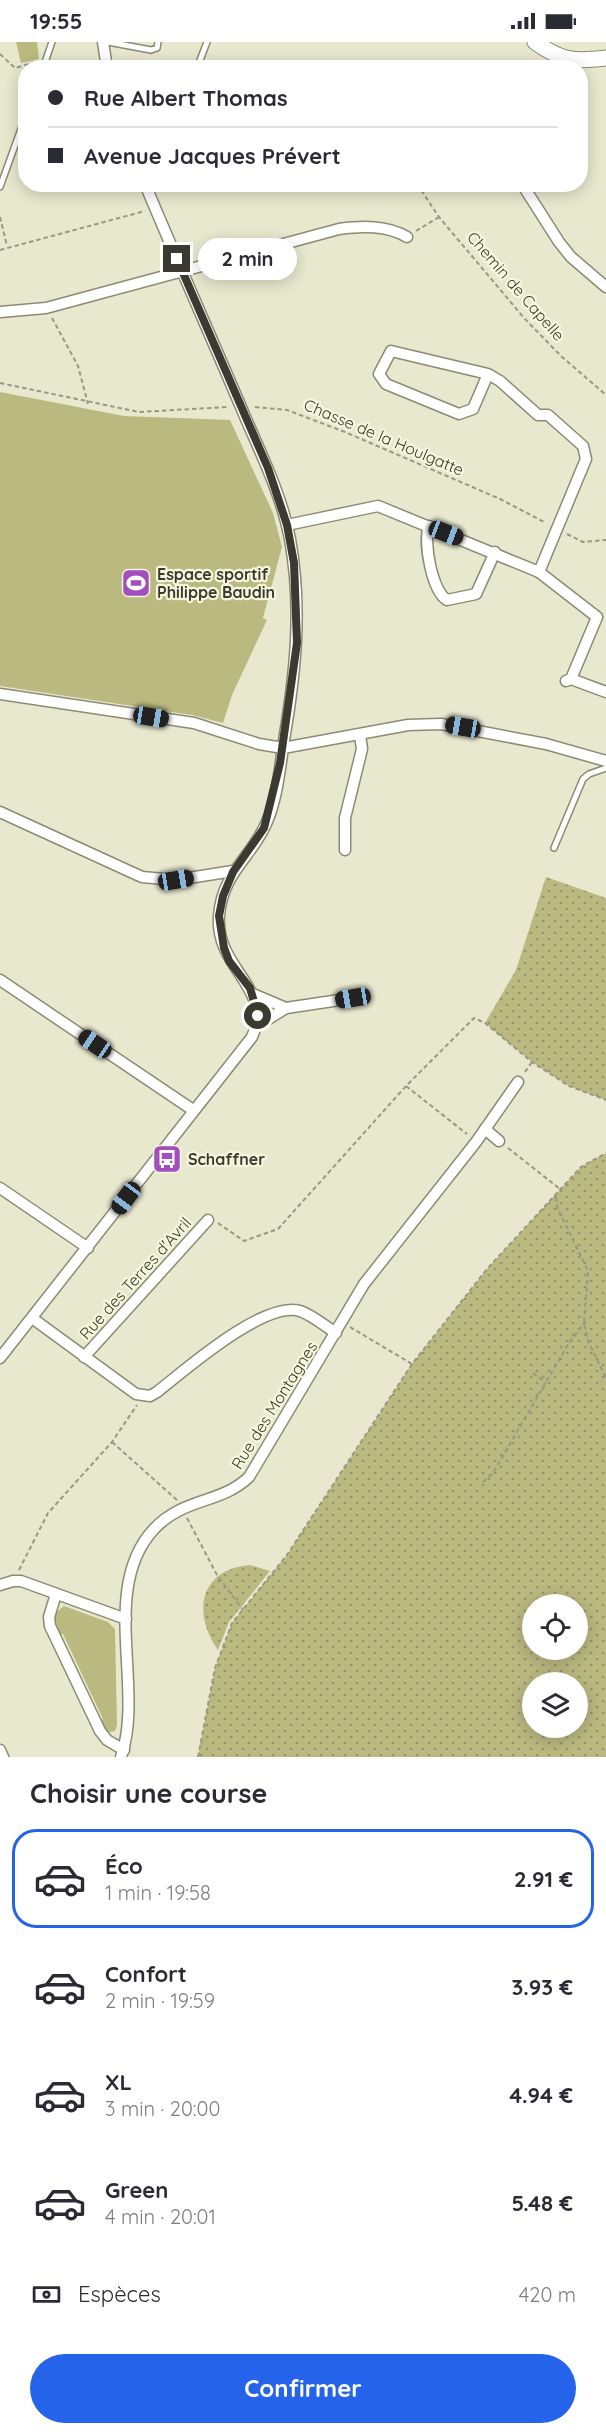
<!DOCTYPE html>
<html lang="fr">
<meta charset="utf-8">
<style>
:root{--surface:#fff;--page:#f7f7f7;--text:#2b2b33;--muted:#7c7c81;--line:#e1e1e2;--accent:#2563eb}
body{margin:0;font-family:Quicksand,sans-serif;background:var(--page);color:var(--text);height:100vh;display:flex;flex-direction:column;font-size:22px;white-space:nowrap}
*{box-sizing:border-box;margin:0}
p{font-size:20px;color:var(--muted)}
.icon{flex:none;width:33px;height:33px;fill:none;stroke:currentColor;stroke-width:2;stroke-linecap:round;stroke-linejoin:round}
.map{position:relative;height:1715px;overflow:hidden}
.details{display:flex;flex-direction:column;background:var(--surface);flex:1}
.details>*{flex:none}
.guide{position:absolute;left:18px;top:18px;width:570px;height:132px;border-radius:24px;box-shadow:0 3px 15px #0003;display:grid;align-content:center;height:132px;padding:0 30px;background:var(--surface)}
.fabs{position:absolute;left:522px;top:1552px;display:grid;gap:12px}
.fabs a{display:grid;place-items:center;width:66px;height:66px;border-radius:50%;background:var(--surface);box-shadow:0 3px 15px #0003;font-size:30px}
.end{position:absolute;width:27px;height:27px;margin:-14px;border:8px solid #3a3a30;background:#fff;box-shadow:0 0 0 3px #fff}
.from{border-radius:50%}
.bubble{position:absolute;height:42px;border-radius:21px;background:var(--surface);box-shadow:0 3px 15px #0003;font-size:20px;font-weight:700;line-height:42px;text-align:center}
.car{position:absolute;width:18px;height:36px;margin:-18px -9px;border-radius:8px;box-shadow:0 0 4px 2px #0007;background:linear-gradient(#222 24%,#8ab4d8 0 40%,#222 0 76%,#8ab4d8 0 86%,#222 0)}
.guide b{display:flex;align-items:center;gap:21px;height:57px;font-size:22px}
.guide b+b{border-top:2px solid var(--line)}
.guide i{width:15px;height:15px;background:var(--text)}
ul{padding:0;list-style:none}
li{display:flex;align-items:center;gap:18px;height:99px;margin:0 12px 9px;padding:0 18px;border:3px solid transparent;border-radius:24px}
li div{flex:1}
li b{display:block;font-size:22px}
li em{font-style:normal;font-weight:700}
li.current{border-color:var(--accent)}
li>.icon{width:54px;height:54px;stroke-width:1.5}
h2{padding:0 30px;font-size:27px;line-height:72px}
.pay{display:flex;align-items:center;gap:15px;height:66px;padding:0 30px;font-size:22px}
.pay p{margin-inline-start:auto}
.primary-button{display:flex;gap:12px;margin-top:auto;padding:12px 30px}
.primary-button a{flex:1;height:69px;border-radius:36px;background:var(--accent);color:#fff;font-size:24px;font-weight:700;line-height:69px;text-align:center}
.status{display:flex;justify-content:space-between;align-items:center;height:42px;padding:0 30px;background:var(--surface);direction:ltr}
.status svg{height:16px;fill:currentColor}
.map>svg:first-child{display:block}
</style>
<div class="status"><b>19:55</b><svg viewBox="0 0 49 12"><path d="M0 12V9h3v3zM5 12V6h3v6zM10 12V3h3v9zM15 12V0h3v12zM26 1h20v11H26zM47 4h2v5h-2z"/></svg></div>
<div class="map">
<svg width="606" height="1715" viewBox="0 0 606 1715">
<defs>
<pattern id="grass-dots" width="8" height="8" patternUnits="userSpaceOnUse" patternTransform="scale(1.5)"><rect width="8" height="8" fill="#bab980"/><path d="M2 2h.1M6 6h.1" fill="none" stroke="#989769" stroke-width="1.8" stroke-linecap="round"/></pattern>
</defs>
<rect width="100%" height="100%" fill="#e8e8cf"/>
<g fill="url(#grass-dots)" fill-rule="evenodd">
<polygon points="546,835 606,856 606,1058 569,1044 532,1020 485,981 516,928"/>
<path d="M606 1111V1715H198L215 1626 232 1581 287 1513 412 1322 487 1227 581 1125ZM532 1563H578V1608H532ZM532 1641H578V1686H532Z"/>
<path d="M250 1523 270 1529 229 1580 218 1608C192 1572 199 1527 250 1523Z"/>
</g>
<g fill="#bab980">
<polygon points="16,0 37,0 39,17 21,21"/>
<polygon points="0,350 124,374 230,378 273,471 282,505 263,576 267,578 232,653 223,681 192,673 0,644"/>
<polygon points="64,1564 108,1580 115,1587 117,1683 115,1689 110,1690 102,1685 100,1679 103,1677 63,1592 58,1594 53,1581 54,1572"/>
</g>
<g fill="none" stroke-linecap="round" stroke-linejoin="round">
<g stroke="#8b8b74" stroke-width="8">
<g id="lane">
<polyline points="108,0 151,8 157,6 158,0"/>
<polyline points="43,26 52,0"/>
<polyline points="197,26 207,0"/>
<polyline points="0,145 26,73"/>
<polyline points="554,806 583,737 589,732 606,726"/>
</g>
</g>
<g stroke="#8b8b74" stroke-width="13">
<g id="street">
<polyline points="103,0 107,26"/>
<polyline points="522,142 559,200 571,215 606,245"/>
<path d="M0 270 46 266 339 187C362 184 387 183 407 195"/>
<polyline points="488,332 473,367 459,372 386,342 379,332 391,309 488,332 500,339 538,373 548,373 583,404 586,417 539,530"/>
<polyline points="287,483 378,464 539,530 597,575 571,637 566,639"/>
<path d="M429 484C423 500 432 549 447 558L476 552 495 510"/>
<polyline points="571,637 606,650"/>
<polyline points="0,652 194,681 259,702 283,706 408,683 441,682 546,702 606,719"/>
<polyline points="0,770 142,835 176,838 233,829"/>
<polyline points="345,808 345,776 362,707 360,693"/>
<polyline points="0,938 193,1068"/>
<polyline points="253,952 286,966"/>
<polyline points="257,984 286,966 353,956"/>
<polyline points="485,1087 499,1099"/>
<polyline points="0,1146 88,1206"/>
<path d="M32 1276 136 1352 150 1354 157 1350C184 1329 264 1258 300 1269 312 1273 325 1284 336 1291"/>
<polyline points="84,1315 208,1178"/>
<path d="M0 1316 252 995C274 945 215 927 219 874 222 833 248 818 264 786 278 759 280 722 285 692 296 627 302 563 290 497 282 455 263 416 246 377 213 299 178 221 145 142"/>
<polyline points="0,1543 13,1539 21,1539 126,1577"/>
<polyline points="56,1552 49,1575 50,1584 100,1689 107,1698 124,1708"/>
<polyline points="0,1708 3,1715"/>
<path d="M121 1715C145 1647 99 1546 154 1487 184 1455 221 1462 249 1435L364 1242 476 1100 518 1040"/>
</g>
</g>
<g stroke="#8b8b74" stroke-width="17">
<path id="secondary" d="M535 0C562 19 574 20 606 16"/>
</g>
<g stroke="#989885" stroke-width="2" stroke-dasharray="4.5 3" stroke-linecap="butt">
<polyline points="0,12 15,26 36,20"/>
<polyline points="417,142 439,175 524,276 561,314 606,353"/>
<polyline points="0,175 7,204"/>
<polyline points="416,189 439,175"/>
<polyline points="0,208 145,169"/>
<polyline points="52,276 78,324 88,362"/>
<polyline points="0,341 139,370 228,365"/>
<polyline points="255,365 287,368 345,390 500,457 546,481"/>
<polyline points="567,492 583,500 606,498"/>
<polyline points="525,1030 532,1020"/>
<polyline points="406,1044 467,1092"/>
<polyline points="508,1106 560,1147"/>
<polyline points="556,1155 557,1165 588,1229 584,1281 588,1299 606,1336"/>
<polyline points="218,1181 244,1199 278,1187 406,1044 474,976 485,981 532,1020 569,1044 606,1058"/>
<polyline points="350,1285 412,1322"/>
<polyline points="533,1331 546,1341"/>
<polyline points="112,1400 177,1458"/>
<polyline points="483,1440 493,1431 567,1304 584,1281"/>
<polyline points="187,1476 217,1533 243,1568"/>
<polyline points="19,1528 48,1471 112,1400 137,1363"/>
<polyline points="198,1715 215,1626 232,1581 287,1513 412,1322 487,1227 581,1125 606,1111"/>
</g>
<use href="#lane" stroke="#fff" stroke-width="5"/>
<use href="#street" stroke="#fff" stroke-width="10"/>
<use href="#secondary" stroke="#fff" stroke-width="15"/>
</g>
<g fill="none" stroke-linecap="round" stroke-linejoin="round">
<polyline stroke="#3a3a30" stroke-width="8" points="177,217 268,426 287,483 294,521 297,601 280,721 264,786 233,830 223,854 219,874 224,906 229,919 250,946 258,974"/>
</g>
<defs>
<g id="stadium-square" transform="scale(1.5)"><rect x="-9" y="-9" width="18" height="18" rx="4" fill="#a24ebd" stroke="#f5f6dc"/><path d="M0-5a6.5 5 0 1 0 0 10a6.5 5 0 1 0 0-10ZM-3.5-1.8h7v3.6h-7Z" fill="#fff"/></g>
<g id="bus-square" transform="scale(1.5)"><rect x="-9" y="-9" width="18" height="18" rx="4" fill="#a24ebd" stroke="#f5f6dc"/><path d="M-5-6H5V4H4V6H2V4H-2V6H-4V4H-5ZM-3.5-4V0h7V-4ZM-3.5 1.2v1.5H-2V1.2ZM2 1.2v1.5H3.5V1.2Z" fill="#fff"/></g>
</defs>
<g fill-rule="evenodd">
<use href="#stadium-square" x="136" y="541"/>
<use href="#bus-square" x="167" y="1117"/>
</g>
<g text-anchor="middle" stroke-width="4.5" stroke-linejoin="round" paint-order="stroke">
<g font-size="16" fill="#3a3a30" stroke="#f5f6dc">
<text transform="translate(516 244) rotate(49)" y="6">Chemin de Capelle</text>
<text transform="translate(384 395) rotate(23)" y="6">Chasse de la Houlgatte</text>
<text transform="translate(135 1236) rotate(-48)" y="6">Rue des Terres d'Avril</text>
<text transform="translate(274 1363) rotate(-58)" y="6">Rue des Montagnes</text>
</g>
<g font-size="16" font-weight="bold" fill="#3a3a30" stroke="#f5f6dc" text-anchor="start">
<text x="157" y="538">Espace sportif<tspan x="157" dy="18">Philippe Baudin</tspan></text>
<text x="188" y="1123">Schaffner</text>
</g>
</g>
</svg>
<div class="fabs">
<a><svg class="icon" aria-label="locate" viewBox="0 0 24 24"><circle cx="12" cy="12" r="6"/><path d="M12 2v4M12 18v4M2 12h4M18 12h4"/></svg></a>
<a><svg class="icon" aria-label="layers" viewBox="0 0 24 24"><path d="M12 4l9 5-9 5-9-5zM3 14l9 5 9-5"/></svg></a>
</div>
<i class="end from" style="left:258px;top:974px"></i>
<i class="end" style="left:177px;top:217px"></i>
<div class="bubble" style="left:198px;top:196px;width:99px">2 min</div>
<i class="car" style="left:446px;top:491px;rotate:111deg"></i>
<i class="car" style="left:151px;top:675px;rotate:99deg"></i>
<i class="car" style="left:463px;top:685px;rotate:280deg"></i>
<i class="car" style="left:176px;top:838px;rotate:81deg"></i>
<i class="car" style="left:353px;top:956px;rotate:261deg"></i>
<i class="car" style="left:95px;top:1002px;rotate:304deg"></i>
<i class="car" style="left:126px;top:1156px;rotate:217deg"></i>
<div class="guide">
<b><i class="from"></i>Rue Albert Thomas</b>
<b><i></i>Avenue Jacques Prévert</b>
</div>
</div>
<section class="details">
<h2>Choisir une course</h2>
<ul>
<li class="current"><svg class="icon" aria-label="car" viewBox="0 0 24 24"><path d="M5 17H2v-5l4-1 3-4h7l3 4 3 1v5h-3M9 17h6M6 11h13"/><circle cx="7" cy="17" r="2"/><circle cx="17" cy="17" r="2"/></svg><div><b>Éco</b><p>1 min · 19:58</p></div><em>2.91 €</em></li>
<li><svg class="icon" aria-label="car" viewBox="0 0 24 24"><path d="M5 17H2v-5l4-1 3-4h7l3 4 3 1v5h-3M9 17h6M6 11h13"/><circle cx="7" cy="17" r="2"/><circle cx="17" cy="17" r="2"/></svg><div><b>Confort</b><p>2 min · 19:59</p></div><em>3.93 €</em></li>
<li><svg class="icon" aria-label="car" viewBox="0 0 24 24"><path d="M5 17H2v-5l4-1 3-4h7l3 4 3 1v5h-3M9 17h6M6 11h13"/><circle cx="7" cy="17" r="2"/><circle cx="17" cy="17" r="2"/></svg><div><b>XL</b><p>3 min · 20:00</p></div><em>4.94 €</em></li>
<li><svg class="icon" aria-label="car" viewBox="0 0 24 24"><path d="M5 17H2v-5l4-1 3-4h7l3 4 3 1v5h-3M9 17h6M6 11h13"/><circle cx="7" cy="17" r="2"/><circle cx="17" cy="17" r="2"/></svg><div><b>Green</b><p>4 min · 20:01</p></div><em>5.48 €</em></li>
</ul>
<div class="pay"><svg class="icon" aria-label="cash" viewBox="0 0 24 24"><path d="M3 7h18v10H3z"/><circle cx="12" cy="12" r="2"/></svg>Espèces<p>420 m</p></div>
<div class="primary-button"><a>Confirmer</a></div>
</section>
